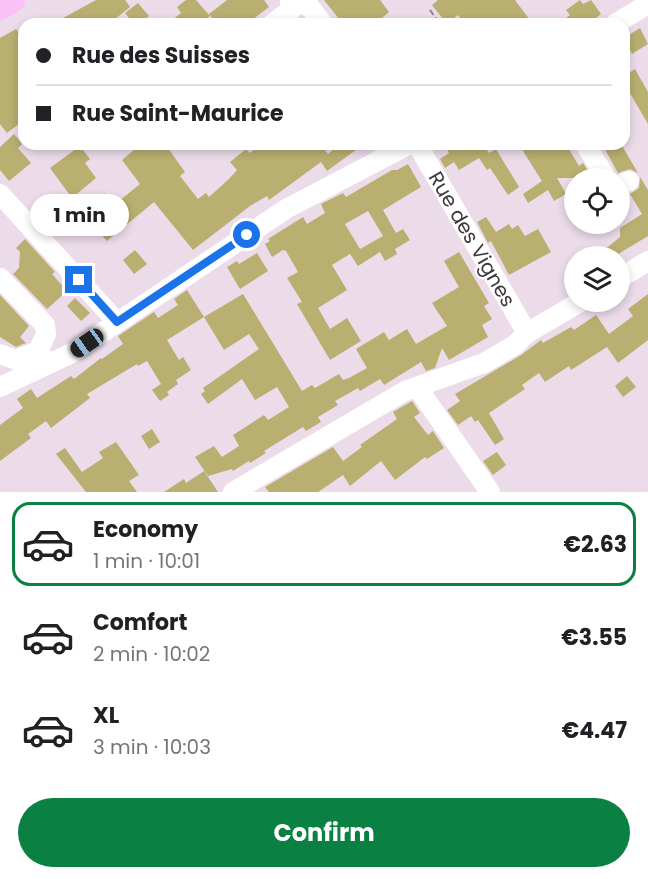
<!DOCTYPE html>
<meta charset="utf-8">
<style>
:root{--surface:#fff;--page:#f6f6f6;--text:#202124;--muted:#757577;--line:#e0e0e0;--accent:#0b8043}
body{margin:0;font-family:Poppins,sans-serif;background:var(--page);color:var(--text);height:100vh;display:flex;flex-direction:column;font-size:22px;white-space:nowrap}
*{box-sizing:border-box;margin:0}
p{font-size:20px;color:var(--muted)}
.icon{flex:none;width:33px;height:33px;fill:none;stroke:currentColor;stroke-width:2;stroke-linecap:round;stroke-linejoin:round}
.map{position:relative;height:492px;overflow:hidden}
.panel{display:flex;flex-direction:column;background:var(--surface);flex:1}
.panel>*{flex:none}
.guide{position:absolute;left:18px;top:18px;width:612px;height:132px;border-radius:18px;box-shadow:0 3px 9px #0003;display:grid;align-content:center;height:132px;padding:0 18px;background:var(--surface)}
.buttons{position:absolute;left:564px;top:168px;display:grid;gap:12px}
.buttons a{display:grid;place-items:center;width:66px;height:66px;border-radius:50%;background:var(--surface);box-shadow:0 3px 9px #0003;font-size:30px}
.end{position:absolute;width:27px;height:27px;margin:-14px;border:8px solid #1a73e8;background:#fff;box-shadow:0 0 0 3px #fff}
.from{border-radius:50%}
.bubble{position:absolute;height:42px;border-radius:21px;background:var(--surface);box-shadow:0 3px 9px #0003;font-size:20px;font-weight:700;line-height:42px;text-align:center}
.car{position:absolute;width:18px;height:36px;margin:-18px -9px;border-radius:8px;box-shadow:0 0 4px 2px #0007;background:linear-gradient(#222 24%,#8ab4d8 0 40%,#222 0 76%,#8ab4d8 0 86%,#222 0)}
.guide b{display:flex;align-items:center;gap:21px;height:57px;font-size:22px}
.guide b+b{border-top:2px solid var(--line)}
.guide i{width:15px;height:15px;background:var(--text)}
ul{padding:10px 0 0;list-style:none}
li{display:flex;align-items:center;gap:18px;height:84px;margin:0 12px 9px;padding:0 6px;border:3px solid transparent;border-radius:18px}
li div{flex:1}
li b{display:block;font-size:22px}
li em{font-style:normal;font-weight:700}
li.selected{border-color:var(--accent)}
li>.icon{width:54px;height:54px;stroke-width:1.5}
.button{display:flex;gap:12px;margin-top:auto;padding:12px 18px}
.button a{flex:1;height:69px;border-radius:36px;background:var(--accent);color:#fff;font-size:24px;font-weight:700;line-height:69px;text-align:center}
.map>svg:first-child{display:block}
</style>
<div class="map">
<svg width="648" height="492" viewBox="0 0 648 492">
<rect width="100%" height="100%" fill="#ecdcea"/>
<g fill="#b8af70" fill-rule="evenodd">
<polygon points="96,0 125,0 130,7 109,24 52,24"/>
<polygon points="186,0 196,0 210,16 200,24 167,24 181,13 177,7"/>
<polygon points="227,0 264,0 269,7 247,24 217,24 209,14"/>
<polygon points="324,0 380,0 389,12 375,24 343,24"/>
<polygon points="438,0 515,0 533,24 465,24 458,15 447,24 432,5"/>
<polygon points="580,0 583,4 591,0 601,14 588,24 558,24 570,15 566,10"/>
<polygon points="138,3 149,16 139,24 134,24 125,13"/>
<polygon points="640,28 648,44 632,54 624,38"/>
<polygon points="16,29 24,39 24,120 7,133 0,124 0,38"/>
<polygon points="635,69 648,92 648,124 624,83 624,76"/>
<polygon points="14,134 22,144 18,148 31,163 9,181 0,170 0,147"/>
<polygon points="141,144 165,144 185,172 180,176 198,199 206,193 209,197 229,179 237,170 230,162 246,149 250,153 260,144 320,144 328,154 340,144 364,144 327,171 321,162 269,200 267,196 250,206 193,250 154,202 107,241 83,214 104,193 114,205 140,184 122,160"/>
<polygon points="451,144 483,144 489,153 496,149 519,187 508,195 490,168 487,170 479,158 459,170 454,162 445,168 440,159 449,153 446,147"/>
<polygon points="533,144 566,144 579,166 583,163 590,174 583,178 557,178 566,194 554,201 548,190 528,203 523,194 542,181 523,151"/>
<polygon points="602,144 621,144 638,173 630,169 618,173"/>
<polygon points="80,146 90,159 85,163 96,178 72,198 50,168"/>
<path d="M408 164 421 187 383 210 396 233 403 229 410 240 395 249 397 254 385 261 380 252 358 266 350 254 332 265 347 290 318 308 330 329 347 318 361 341 330 360 297 304 302 302 287 278 298 272 286 251 283 250 272 257 265 244 270 241 268 239 303 217 307 224 325 213 321 204 343 193 346 197 392 170H397ZM368 211 383 236 360 249 345 224Z"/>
<polygon points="640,177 648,190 648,236 615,256 597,256 620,237 620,228 642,214 630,194 639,188"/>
<polygon points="486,217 496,232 509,224 512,229 518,225 525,236 538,229 551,252 509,275 491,241 488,243 477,222"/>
<polygon points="25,239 55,272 52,274 67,291 47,309 13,274 19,268 20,252 16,248"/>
<polygon points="135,250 147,264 134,274 123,260"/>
<polygon points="459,252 489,303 484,306 492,319 482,325 488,337 449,360 442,348 435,368 426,371 421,362 384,385 380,379 360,391 358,388 335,401 338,405 318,417 321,422 306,431 303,427 264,451 266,453 250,463 249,461 233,471 232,469 208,476 195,457 214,446 222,457 239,446 233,435 264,415 268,420 289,407 277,387 255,400 242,379 208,404 201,394 205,391 203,388 259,349 249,334 224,350 204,317 167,340 179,360 183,357 191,370 176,380 178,384 167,392 169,395 160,401 152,390 161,384 147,361 138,366 137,364 87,394 90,398 51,428 46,421 28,434 31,438 0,461 0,425 23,408 17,399 31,389 37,398 71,376 74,379 101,358 102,359 123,344 118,336 154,312 158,318 178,305 174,299 187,290 204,317 243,294 302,391 312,385 315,388 339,374 343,380 349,378 367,368 356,349 384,332 389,340 407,329 416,344 447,326 432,303 459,287 444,261"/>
<polygon points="257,253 268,271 240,289 227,267 237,261 239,264"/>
<polygon points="648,294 648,340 618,363 607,347 571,370 569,366 545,382 539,373 522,385 525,389 489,413 504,439 495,445 478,420 475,422 471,416 458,425 447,410 460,401 455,394 521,355 541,340 543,343 571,327 574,330 596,315 609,334 633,316 628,309"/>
<polygon points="0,295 29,326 20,337 26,343 16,347 0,337"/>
<polygon points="75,298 90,313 81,321 67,306"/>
<polygon points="627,376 636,387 623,397 615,386"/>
<polygon points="412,401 420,413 414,417 428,435 433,431 444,448 427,459 425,457 395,480 381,461 350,486 343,475 318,492 269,492 265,487 333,447 343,461 362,447 360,445 397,419 393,412"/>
<polygon points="152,429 160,442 149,449 141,436"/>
<polygon points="116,442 139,475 129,481 137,492 86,492 56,454 65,448 82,472 103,458 99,452"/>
<polygon points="497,452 506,465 493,475 483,461"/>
<polygon points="204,471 218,492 164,492 184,479 186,483"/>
</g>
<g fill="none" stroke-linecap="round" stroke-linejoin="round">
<polyline stroke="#8e838d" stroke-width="2" stroke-dasharray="6 3" stroke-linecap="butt" points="430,10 440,24"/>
<g stroke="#fff" stroke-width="20">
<polyline points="290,0 310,7 323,24"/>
<polyline points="272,24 291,10 290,0"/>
<polyline points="615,24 648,4"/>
<polyline points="417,144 527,333"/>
<polyline points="585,144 606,178"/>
<polyline points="620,185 629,181"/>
<polyline points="0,194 117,322"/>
<polyline points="0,278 45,325 46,334 38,351"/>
<polyline points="620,278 648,261"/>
<polyline points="0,354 16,360 38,351 45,360"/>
<polyline points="0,387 72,353 286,209 410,144"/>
<polyline points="417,387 490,492"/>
<polyline points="233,492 405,391 484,363 515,345 527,333 580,302"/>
</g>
<polyline stroke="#fbc0f8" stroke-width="26" points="0,7 12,0"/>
</g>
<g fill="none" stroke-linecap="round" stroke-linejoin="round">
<polyline stroke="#1a73e8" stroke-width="8" points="79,280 117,322 247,235"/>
</g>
<g text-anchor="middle" stroke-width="4.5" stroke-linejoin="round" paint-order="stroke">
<g font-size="20" fill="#3e373d" stroke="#fff">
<text transform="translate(472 239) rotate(60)" y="7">Rue des Vignes</text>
</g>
</g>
</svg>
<div class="buttons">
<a><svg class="icon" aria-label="locate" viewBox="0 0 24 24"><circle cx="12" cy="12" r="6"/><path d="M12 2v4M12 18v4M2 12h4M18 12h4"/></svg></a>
<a><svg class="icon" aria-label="layers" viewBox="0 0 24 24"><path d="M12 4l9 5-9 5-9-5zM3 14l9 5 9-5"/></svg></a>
</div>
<i class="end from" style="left:247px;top:235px"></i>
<i class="end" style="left:79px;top:280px"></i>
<div class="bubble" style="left:30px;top:194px;width:99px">1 min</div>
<i class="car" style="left:87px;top:343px;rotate:235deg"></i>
<div class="guide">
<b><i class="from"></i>Rue des Suisses</b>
<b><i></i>Rue Saint-Maurice</b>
</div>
</div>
<section class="panel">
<ul>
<li class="selected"><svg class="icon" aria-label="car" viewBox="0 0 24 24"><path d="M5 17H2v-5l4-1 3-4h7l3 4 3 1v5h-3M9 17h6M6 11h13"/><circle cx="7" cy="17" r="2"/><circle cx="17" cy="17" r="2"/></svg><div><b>Economy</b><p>1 min · 10:01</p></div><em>€2.63</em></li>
<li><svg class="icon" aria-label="car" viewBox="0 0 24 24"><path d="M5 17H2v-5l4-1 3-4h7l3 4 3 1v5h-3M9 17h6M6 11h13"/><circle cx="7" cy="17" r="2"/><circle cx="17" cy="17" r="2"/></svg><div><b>Comfort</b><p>2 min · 10:02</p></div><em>€3.55</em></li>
<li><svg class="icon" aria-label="car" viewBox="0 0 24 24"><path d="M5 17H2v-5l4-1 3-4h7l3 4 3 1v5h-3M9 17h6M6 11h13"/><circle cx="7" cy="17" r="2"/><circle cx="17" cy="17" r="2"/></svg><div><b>XL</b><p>3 min · 10:03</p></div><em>€4.47</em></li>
</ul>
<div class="button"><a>Confirm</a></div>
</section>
